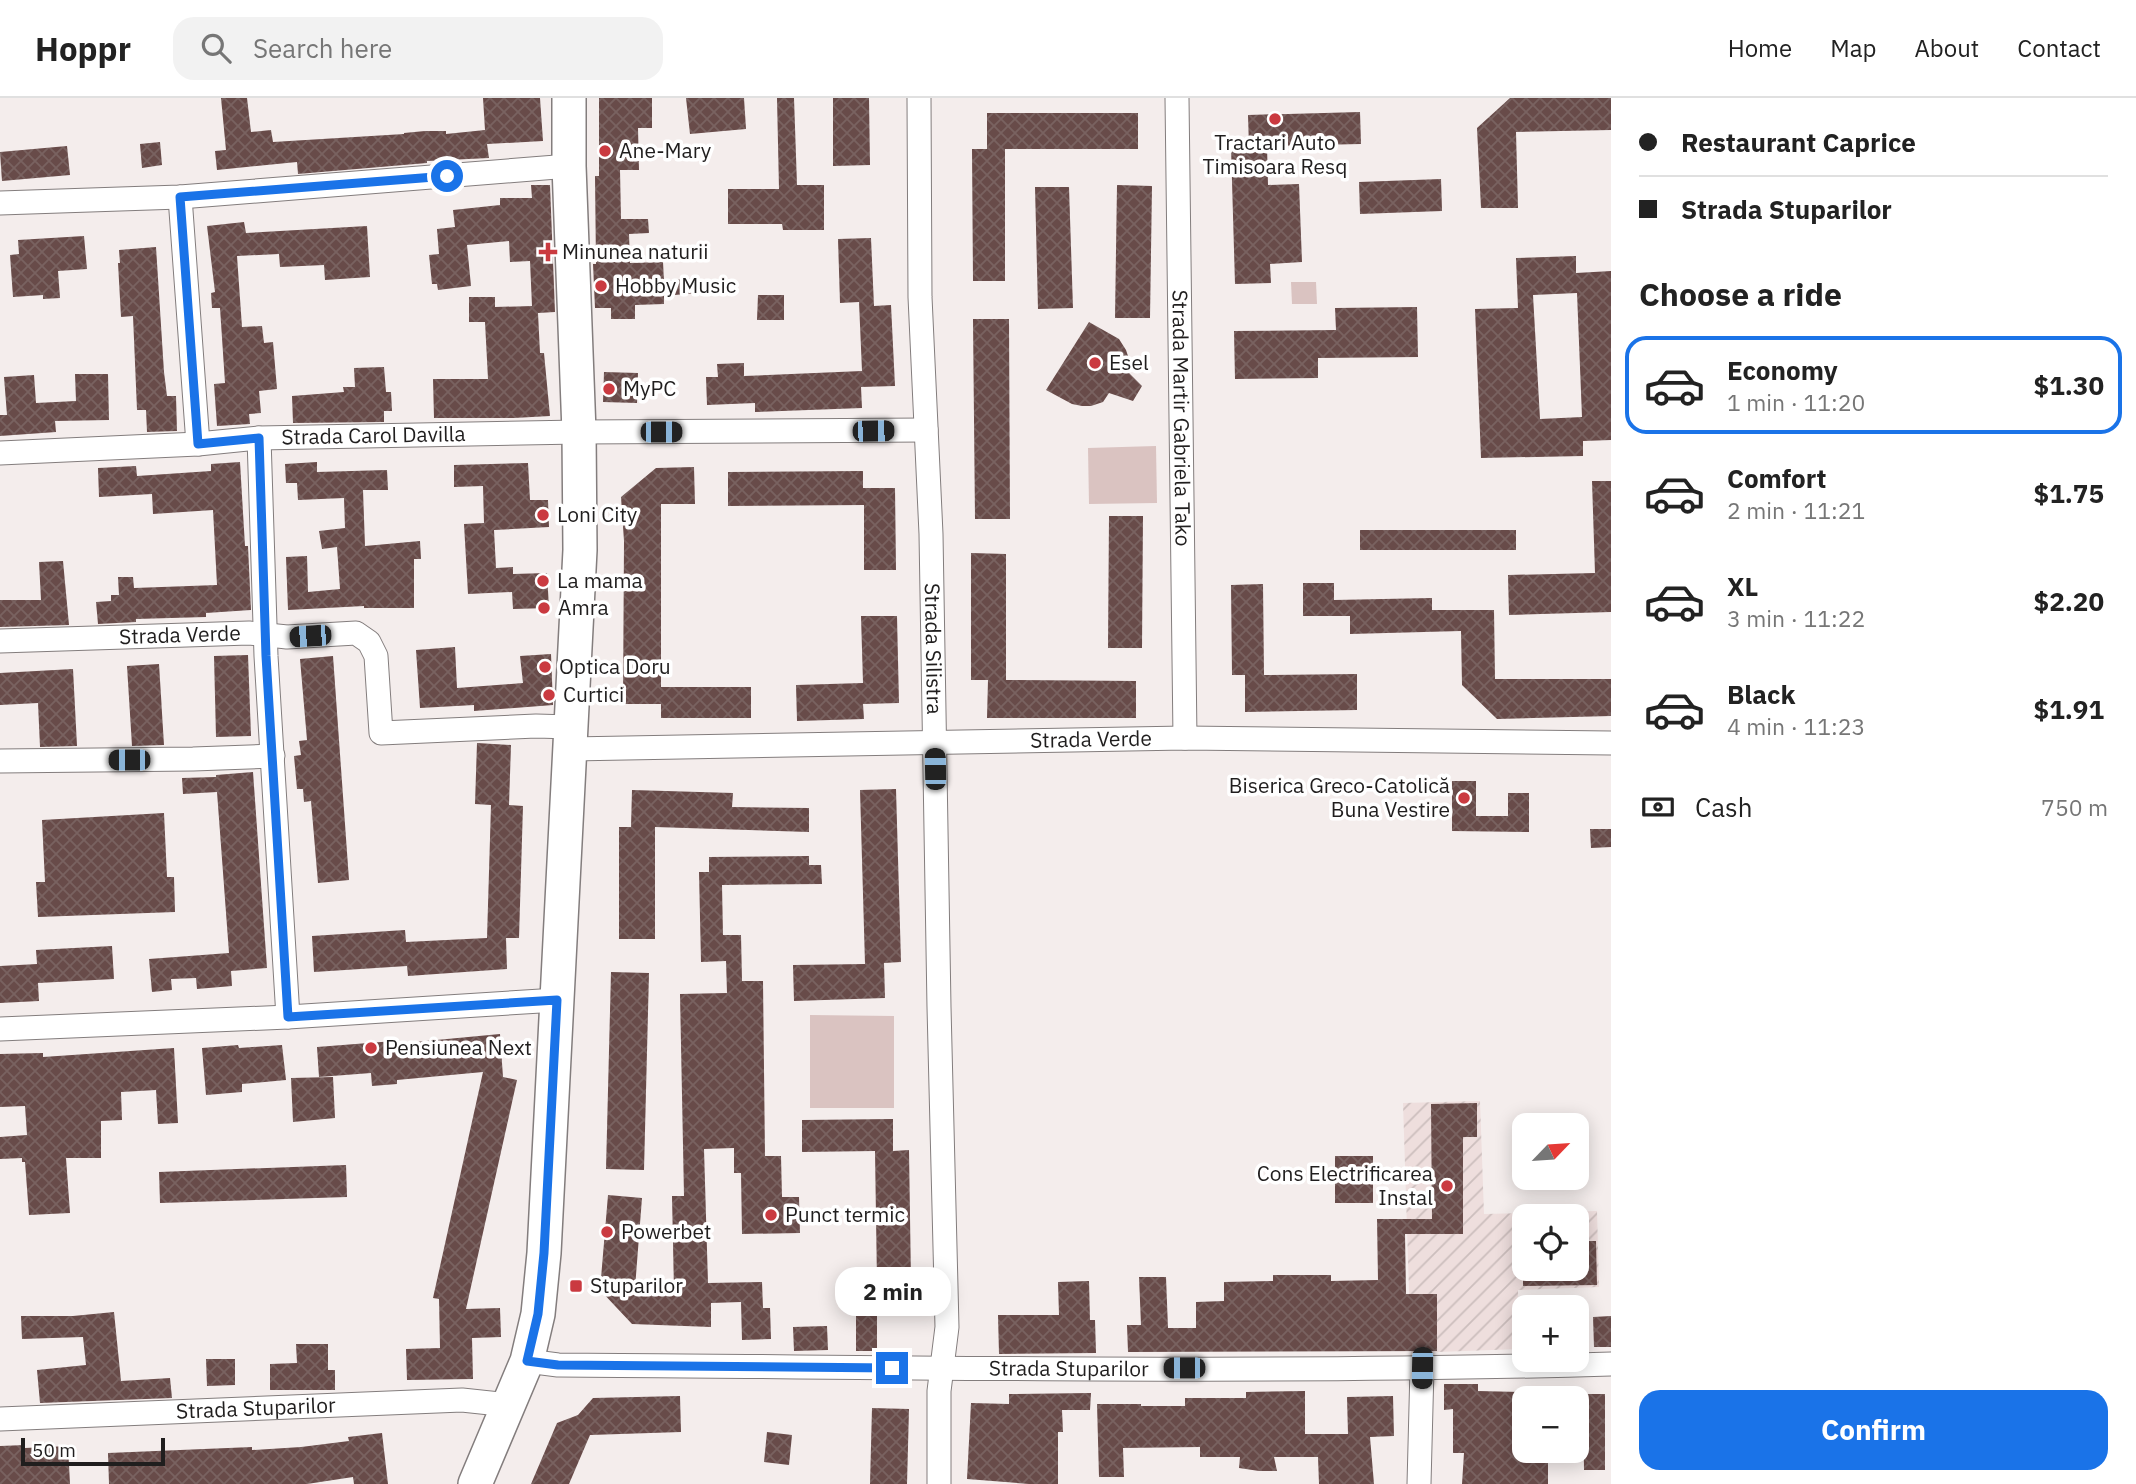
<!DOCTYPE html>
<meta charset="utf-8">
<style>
:root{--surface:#fff;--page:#f2f2f2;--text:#222;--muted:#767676;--line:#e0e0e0;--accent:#1a73e8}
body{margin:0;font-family:"IBM Plex Sans",sans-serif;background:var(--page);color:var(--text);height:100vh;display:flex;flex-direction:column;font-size:26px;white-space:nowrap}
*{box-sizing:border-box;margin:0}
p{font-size:23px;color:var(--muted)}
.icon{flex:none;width:38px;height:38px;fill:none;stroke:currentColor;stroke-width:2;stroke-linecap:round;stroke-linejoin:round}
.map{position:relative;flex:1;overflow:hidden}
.drawer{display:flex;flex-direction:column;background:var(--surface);width:525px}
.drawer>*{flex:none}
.banner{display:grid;align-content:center;height:154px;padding:0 28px;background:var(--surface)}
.needle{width:46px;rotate:65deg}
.buttons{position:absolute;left:1512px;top:1015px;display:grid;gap:14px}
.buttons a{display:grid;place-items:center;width:77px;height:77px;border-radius:14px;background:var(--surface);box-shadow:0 4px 18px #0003;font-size:35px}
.scale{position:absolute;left:21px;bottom:18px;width:144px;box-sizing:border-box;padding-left:7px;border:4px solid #201e1e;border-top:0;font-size:19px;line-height:24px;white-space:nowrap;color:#201e1e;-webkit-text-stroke:5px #fff;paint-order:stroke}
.end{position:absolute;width:32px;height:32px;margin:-16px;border:9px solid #1a73e8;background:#fff;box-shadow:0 0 0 4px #fff}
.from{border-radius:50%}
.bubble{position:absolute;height:49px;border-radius:21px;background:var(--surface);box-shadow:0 4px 18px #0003;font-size:23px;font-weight:700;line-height:49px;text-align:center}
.car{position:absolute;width:21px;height:42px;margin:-21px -10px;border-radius:9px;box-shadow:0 0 5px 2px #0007;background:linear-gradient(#222 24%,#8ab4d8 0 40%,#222 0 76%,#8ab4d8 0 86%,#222 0)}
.banner b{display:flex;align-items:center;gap:24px;height:66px;font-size:26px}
.banner b+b{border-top:2px solid var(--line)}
.banner i{width:18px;height:18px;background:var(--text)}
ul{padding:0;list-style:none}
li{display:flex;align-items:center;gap:21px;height:98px;margin:0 14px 10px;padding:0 14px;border:4px solid transparent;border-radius:21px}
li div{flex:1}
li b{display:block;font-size:26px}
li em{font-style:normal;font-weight:700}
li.active{border-color:var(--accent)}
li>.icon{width:63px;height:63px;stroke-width:1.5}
h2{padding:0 28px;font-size:32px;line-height:84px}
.pay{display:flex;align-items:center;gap:18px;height:77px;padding:0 28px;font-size:26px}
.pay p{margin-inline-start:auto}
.action{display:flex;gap:14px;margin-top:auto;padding:14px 28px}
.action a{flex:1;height:80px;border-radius:21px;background:var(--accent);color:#fff;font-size:28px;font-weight:700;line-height:80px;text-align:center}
header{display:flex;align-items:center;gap:42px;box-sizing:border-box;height:98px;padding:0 35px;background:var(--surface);border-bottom:2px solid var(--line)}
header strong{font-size:33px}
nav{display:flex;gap:38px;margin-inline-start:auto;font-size:24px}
.search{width:490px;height:63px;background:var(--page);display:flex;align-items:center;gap:18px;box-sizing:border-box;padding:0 24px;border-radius:21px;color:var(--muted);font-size:26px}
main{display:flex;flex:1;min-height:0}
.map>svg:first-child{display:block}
</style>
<header>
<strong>Hoppr</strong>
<div class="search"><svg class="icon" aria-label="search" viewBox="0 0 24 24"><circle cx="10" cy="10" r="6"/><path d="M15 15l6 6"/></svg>Search here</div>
<nav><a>Home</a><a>Map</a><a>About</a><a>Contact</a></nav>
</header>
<main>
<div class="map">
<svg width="1611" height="1386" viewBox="0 0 1611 1386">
<defs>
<pattern id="industrial-furrows" width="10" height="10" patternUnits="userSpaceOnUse" patternTransform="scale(1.75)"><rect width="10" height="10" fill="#eededd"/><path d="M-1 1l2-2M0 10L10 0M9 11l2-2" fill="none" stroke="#ccbebd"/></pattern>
<pattern id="building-cross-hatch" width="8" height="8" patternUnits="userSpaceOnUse" patternTransform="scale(1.75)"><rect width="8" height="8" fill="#684b49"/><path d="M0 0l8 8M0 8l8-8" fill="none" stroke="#796260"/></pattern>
</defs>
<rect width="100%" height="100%" fill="#f4edec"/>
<path fill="url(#industrial-furrows)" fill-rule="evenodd" d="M1480 1003 1484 1116 1597 1113 1599 1189 1518 1192 1519 1251 1411 1255 1403 1005ZM1524 1118H1577V1171H1524Z"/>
<g fill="#dac3c1">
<polygon points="1291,184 1316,184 1317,206 1292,206"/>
<polygon points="1156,348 1157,405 1089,406 1088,350"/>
<polygon points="810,917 894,918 894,1010 810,1010"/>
</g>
<g fill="url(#building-cross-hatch)" fill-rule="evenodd">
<polygon points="221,0 247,0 251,34 271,32 273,44 404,36 404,35 425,33 446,33 446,36 485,32 483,0 540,0 543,43 487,46 489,60 427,63 427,65 298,76 297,64 217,72 215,53 226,52"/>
<polygon points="599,0 652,0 652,30 638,30 639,72 620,72 621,121 648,121 649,135 629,136 630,165 663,164 664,183 694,180 696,195 664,198 664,206 635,207 635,221 611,221 611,210 595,210 593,166 596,166 595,78 599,78"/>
<polygon points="686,0 744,0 746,31 690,36"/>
<polygon points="777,0 794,0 797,87 824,87 824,132 783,132 782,126 728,126 728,91 779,91"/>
<polygon points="833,0 869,0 870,67 833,68"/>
<polygon points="1510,0 1611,0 1611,32 1516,34 1518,110 1481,110 1477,30"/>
<polygon points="1360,14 1361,46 1267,48 1268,87 1299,86 1302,164 1270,166 1271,185 1235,186 1231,49 1249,49 1248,17"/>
<polygon points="987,15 1138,15 1138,51 1005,51 1005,183 973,183 972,51 987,51"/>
<polygon points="160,44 162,67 142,70 140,46"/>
<polygon points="67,48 70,77 2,83 0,54"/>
<polygon points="1441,81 1442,113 1360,116 1359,84"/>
<polygon points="531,87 550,87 555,214 538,215 540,255 544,255 550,318 514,320 434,320 433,281 488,281 485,224 469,224 469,199 495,199 495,209 532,208 530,163 510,164 509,143 467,147 471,188 438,192 437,186 432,186 429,157 439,156 437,131 455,129 453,112 500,107 500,100 532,100"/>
<polygon points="1117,87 1152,88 1150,220 1115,220"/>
<polygon points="1035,89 1069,89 1073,210 1038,211"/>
<polygon points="244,124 246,135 367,128 370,179 325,182 324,167 280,169 279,156 237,158 242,229 262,228 264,245 273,244 277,291 259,293 261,315 249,316 250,326 217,328 214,286 225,285 220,210 212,210 211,195 215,194 207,128"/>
<polygon points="84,138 87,171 58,173 60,200 43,201 43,197 13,199 10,157 19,156 18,142"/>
<polygon points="871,140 874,208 891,207 895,288 861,289 862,310 755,314 755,305 707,307 706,279 718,279 717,266 744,265 744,278 862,273 859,204 840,205 838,141"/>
<polygon points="156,149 164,274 167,298 176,298 177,333 147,334 146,312 137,312 133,218 121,219 118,165 120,165 119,152"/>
<path d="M1576 158V175L1611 173V342L1583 343V358L1481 360 1475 211 1518 210 1516 160ZM1577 195 1582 319 1540 321 1533 197Z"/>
<polygon points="758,197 784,197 784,222 757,222"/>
<polygon points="1417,209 1418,259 1318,260 1318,280 1235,281 1234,233 1336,232 1335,210"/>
<polygon points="973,221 1009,221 1010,421 975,421"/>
<polygon points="1089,224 1119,241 1126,252 1128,258 1126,272 1142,288 1133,303 1109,295 1103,304 1091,308 1082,308 1072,306 1046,292"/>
<polygon points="384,269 386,294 391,294 392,313 384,313 384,324 293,325 292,298 344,294 343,289 355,289 354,270"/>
<polygon points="604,274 638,275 637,305 603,304"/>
<polygon points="75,276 108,276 109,322 55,323 56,334 0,338 0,317 7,317 4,279 34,277 36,305 76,303"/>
<polygon points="240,364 245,448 248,448 251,512 206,515 206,519 136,521 136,524 98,526 96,504 111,503 111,497 119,497 118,479 133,479 134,490 217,487 213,412 153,416 152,396 99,399 98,370 136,368 137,378 211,373 211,366"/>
<polygon points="317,364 317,374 387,372 388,392 363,392 365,448 420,443 421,461 414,461 414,510 364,510 364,508 288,512 286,459 307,458 308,494 340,491 337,449 322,451 319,433 345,430 344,400 298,402 297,385 286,385 285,366"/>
<polygon points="528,365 530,402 548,402 549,429 494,432 496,470 513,469 513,476 547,475 549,510 513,511 512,494 468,496 464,426 484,425 483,388 454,389 454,367"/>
<polygon points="694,369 695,406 661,406 661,589 751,589 751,620 661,620 661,606 623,606 624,443 621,399 656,370"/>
<polygon points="863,373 863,390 895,390 896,472 864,472 864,407 728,408 728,374"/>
<polygon points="1592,383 1611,383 1611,514 1509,517 1508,477 1595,475"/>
<polygon points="1109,418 1143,418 1142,550 1108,550"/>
<rect x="1360" y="432" width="156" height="20"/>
<polygon points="971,455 1006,456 1006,582 1136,583 1136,620 987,620 988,582 971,582"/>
<polygon points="63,463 69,527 0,529 0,502 41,502 39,464"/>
<polygon points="1303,485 1334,485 1334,502 1432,500 1432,512 1494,512 1495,581 1611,581 1611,618 1497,621 1462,587 1461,533 1350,536 1350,518 1303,518"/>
<polygon points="1263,486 1264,577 1357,576 1357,612 1245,614 1245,577 1232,577 1231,487"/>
<polygon points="861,518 897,518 899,605 863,606 864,621 797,623 796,587 863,585"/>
<polygon points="455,549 457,590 523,585 520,558 551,556 553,607 474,613 474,607 420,610 416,552"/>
<polygon points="248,557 251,638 216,639 214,558"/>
<polygon points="333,558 349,782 318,785 311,703 304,704 303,691 297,691 294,658 301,657 299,643 307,642 300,561"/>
<polygon points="159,566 164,647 132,648 127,568"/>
<polygon points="73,571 77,648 40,649 38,605 0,607 0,575"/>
<polygon points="477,645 511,647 509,707 523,708 519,840 506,840 507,871 408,878 407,868 314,874 312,838 405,832 406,844 487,840 491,707 475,706"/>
<polygon points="253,674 267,870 231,873 232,888 197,891 196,880 171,881 172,892 152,894 149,861 229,855 217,694 183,696 182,680 216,679 216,677"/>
<polygon points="1452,683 1476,683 1476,718 1508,718 1508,695 1529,695 1529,734 1452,733"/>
<polygon points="896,691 901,864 884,865 885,900 794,903 793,867 865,866 860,692"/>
<polygon points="632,692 733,695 732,709 809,710 809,734 655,729 655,841 619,841 619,729 631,729"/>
<polygon points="164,715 167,779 174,779 175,814 38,819 36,784 45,784 42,722"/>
<polygon points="1590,731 1611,731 1611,749 1591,750"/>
<polygon points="809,758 809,767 821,767 822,786 722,787 723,837 741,837 742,883 763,883 765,1058 781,1058 782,1099 799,1099 800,1135 742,1136 741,1075 734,1075 734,1050 704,1051 708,1185 762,1184 763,1210 770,1210 771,1241 742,1242 741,1204 711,1205 711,1229 632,1226 600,1192 608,1097 642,1100 635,1190 674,1193 672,1098 684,1098 680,896 727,895 726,863 701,864 699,774 709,774 709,759"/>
<polygon points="112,848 114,881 38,885 39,903 0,905 0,868 37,866 36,852"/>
<polygon points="611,874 649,875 644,1072 606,1071"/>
<polygon points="500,936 503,979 517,982 466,1211 500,1210 501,1239 472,1240 473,1281 407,1282 406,1251 440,1250 439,1201 433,1200 483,974 397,982 397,986 372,988 371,975 319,979 317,949 394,943 394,946"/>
<polygon points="238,947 239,950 282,947 286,982 242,986 242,994 206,997 202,950"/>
<polygon points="174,950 178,1025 158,1026 156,992 121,994 122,1022 101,1023 101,1060 66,1060 70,1115 29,1117 25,1064 22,1064 22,1060 0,1061 0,1039 27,1037 25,1008 0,1009 0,956 43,955 43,959"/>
<polygon points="333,979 335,1020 293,1024 291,980"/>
<polygon points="1477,1005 1477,1039 1463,1039 1463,1136 1405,1136 1406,1196 1437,1196 1437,1253 1128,1254 1127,1227 1141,1227 1139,1179 1166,1179 1168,1230 1196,1230 1196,1204 1224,1203 1224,1184 1273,1183 1273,1177 1331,1177 1331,1183 1378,1182 1377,1121 1432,1121 1431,1006"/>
<polygon points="893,1021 893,1053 909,1052 911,1184 877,1184 875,1053 802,1054 802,1022"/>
<rect x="1335" y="1058" width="38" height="47"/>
<polygon points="346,1067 347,1099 160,1105 159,1074"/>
<polygon points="1577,1143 1596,1143 1597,1187 1523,1188 1523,1171 1577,1171"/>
<polygon points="1089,1183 1090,1222 1095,1222 1096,1255 999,1256 998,1217 1059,1217 1058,1184"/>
<rect x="856" y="1199" width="21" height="54"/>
<polygon points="114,1214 121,1283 170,1280 172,1300 40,1305 37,1272 86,1267 83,1239 22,1241 21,1218 73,1218"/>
<polygon points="1611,1218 1611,1249 1594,1249 1593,1219"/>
<polygon points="827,1228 828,1252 794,1253 793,1229"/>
<polygon points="296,1246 328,1246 328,1272 335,1272 335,1292 270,1292 270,1266 297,1265"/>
<polygon points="206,1261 235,1261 235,1287 207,1288"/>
<polygon points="1444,1286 1478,1286 1478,1293 1521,1294 1519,1353 1548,1353 1548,1386 1462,1386 1464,1355 1453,1355 1453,1311 1444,1312"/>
<polygon points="1305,1293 1305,1336 1348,1336 1347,1299 1393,1298 1394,1338 1370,1339 1374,1386 1319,1386 1318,1359 1274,1359 1277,1373 1259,1373 1239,1370 1240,1359 1200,1359 1200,1349 1123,1350 1124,1379 1099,1379 1097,1306 1141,1306 1141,1308 1185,1308 1185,1300 1246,1300 1246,1294"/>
<polygon points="1091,1295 1090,1312 1062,1312 1063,1334 1058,1334 1058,1386 1029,1386 967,1381 971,1305 1009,1306 1009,1296"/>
<polygon points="1583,1296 1605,1296 1605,1372 1584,1372"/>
<polygon points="680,1298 681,1334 590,1337 569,1386 531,1386 557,1325 578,1317 593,1300"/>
<polygon points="872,1310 909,1311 907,1386 870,1386"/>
<polygon points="767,1334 792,1337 789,1367 764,1364"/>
<polygon points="382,1335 388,1386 354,1386 353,1379 307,1386 109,1386 108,1355 252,1349 252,1352 301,1349 349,1343 348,1339"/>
<polygon points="25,1347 25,1350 68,1348 70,1386 0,1386 0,1348"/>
</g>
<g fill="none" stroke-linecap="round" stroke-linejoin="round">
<g stroke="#837d7d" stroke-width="25">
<g id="minor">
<path id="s1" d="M919 0 920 199 931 436 939 909 947 1229 939 1293V1386"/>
<path id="s2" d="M1177 0 1185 640"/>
<polyline points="180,99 198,346"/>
<polyline points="0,105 180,99 569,68"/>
<polyline points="259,340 266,558 288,919"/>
<path id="s3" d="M0 355 198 346 259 340 579 334 926 332"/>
<path id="s4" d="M0 543 249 535 287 539 356 535 369 544 376 558 381 635 536 628 571 629"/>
<path id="s5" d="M571 651 1185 640 1611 645"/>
<polyline points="0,663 193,661 273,658"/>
<polyline points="0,931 288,919 557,902"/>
<path id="s6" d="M527 1263 558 1267C909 1269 1260 1276 1611 1266"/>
<path id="s7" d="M0 1321 462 1302 509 1307"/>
<polyline points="1419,1386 1422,1270"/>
</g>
</g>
<g stroke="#837d7d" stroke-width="36">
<polyline id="secondary" points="475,1386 527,1263 538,1216 544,1155 580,452 579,334 569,68 569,0"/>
</g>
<use href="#minor" stroke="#fff" stroke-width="23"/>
<use href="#secondary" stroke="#fff" stroke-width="33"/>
</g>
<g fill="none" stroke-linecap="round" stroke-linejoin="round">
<polyline stroke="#1a73e8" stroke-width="9" points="447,78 180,99 198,346 259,340 266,558 288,919 557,902 544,1155 538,1216 527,1263 558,1267 892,1270"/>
</g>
<g fill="#ca3a40" stroke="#fff" stroke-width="2.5">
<circle cx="1275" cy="21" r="7"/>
<circle cx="605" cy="53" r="7"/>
<path d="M544.5 143.5h7v7h7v7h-7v7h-7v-7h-7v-7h7z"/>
<circle cx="601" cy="188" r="7"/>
<circle cx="1095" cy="265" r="7"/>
<circle cx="609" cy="291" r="7"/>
<circle cx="543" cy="417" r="7"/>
<circle cx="543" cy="483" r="7"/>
<circle cx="544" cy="510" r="7"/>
<circle cx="545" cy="569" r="7"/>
<circle cx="549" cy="597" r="7"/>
<circle cx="1464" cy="700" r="7"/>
<circle cx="371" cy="950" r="7"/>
<circle cx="1447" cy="1088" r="7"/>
<circle cx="771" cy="1117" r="7"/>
<circle cx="607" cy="1134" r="7"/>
<rect x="569" y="1181" width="14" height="14" rx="3.5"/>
</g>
<g text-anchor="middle" stroke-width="7" stroke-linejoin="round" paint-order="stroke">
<g font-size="21" fill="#201e1e" stroke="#fff" text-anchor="start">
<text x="1275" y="52" text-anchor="middle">Tractari Auto<tspan x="1275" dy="24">Timisoara Resq</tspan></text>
<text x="619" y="60">Ane-Mary</text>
<text x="562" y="161">Minunea naturii</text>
<text x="615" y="195">Hobby Music</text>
<text x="1109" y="272">Esel</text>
<text x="623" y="298">MyPC</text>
<text x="557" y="424">Loni City</text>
<text x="557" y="490">La mama</text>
<text x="558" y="517">Amra</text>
<text x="559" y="576">Optica Doru</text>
<text x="563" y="604">Curtici</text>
<text x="1450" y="695" text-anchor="end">Biserica Greco-Catolică<tspan x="1450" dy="24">Buna Vestire</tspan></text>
<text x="385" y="957">Pensiunea Next</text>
<text x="1433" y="1083" text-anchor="end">Cons Electrificarea<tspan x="1433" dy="24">Instal</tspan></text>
<text x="785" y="1124">Punct termic</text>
<text x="621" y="1141">Powerbet</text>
<text x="590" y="1195">Stuparilor</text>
</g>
<g font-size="21" fill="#201e1e" stroke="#fff">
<text dy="7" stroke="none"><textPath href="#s2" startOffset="320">Strada Martir Gabriela Tako</textPath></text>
<text dy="7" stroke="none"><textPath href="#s3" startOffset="374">Strada Carol Davilla</textPath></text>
<text dy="7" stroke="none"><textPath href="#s4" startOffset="180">Strada Verde</textPath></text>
<text dy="7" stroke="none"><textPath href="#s1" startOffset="551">Strada Silistra</textPath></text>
<text dy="7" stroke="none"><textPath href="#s5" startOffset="520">Strada Verde</textPath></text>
<text dy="7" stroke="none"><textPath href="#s6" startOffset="542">Strada Stuparilor</textPath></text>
<text dy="7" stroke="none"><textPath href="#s7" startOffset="256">Strada Stuparilor</textPath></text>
</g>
</g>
</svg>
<div class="buttons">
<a><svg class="needle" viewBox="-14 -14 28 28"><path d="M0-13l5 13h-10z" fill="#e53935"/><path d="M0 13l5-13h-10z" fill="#767676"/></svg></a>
<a><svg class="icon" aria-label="locate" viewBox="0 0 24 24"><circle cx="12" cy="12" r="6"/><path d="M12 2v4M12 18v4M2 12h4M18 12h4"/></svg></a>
<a>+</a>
<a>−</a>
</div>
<div class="scale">50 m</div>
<i class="end from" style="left:447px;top:78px"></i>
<i class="end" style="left:892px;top:1270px"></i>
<div class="bubble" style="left:835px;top:1169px;width:116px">2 min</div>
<i class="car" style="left:873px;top:333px;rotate:89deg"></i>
<i class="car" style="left:661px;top:334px;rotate:90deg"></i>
<i class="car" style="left:310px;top:538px;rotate:266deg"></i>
<i class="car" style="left:129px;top:662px;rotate:270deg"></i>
<i class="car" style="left:935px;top:671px;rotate:359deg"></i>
<i class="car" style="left:1184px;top:1270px;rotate:270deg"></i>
<i class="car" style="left:1422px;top:1270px;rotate:181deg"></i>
</div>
<section class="drawer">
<div class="banner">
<b><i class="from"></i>Restaurant Caprice</b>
<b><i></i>Strada Stuparilor</b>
</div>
<h2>Choose a ride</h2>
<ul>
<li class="active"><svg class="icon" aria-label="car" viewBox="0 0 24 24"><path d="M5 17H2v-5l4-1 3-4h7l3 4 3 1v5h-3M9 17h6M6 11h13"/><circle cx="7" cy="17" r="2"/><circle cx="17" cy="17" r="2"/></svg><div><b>Economy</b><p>1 min · 11:20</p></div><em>$1.30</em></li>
<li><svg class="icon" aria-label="car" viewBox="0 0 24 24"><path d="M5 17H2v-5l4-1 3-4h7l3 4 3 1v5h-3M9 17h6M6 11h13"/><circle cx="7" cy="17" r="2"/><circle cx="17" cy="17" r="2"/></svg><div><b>Comfort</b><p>2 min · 11:21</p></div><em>$1.75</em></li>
<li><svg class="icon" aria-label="car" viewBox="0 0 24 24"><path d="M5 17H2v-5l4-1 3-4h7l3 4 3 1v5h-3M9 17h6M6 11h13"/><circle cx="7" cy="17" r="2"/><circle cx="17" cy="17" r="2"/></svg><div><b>XL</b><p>3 min · 11:22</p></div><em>$2.20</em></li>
<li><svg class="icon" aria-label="car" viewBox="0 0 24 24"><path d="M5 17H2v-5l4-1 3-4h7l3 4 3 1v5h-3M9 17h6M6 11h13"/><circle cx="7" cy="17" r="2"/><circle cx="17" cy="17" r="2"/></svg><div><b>Black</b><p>4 min · 11:23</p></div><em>$1.91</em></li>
</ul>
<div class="pay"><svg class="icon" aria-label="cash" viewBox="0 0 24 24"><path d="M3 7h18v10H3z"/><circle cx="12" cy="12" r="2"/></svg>Cash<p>750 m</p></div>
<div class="action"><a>Confirm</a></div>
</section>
</main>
